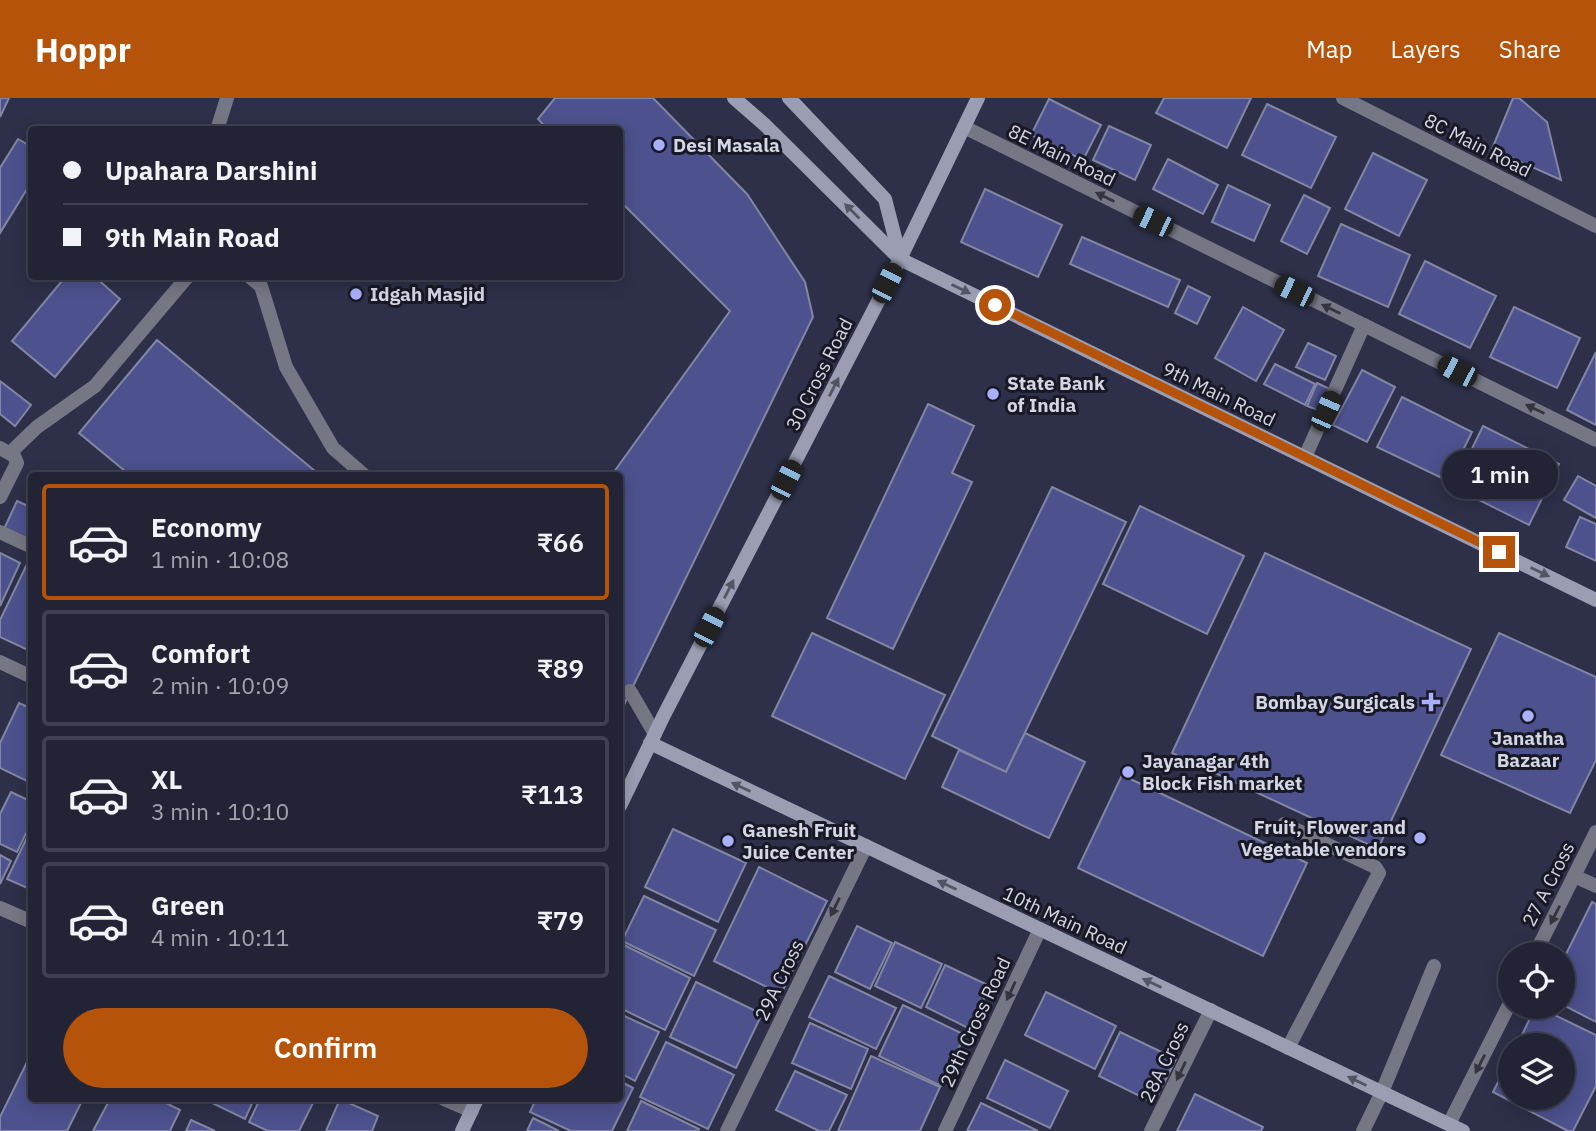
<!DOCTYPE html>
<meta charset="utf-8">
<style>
:root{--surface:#222436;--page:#2e3042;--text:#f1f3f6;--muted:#a2a4ad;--line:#3f4151;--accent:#b45309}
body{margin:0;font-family:"IBM Plex Sans",sans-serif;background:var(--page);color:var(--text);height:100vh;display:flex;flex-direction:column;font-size:26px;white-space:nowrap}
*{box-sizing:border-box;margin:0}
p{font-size:23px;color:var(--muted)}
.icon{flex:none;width:38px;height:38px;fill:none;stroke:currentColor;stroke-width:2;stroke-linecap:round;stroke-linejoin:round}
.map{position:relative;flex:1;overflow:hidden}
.side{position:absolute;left:28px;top:374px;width:595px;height:630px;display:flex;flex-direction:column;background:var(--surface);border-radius:7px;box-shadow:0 4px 18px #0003,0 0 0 2px var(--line)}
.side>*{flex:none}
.guide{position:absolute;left:28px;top:28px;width:595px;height:154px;border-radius:7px;box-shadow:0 4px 18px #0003,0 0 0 2px var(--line);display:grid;align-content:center;height:154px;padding:0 35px;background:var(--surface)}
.tools{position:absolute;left:1498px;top:844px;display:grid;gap:14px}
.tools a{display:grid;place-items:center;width:77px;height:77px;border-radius:50%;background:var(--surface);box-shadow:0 4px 18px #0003,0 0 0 2px var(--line);font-size:35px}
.end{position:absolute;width:32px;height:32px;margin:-16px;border:9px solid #b45309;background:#fff;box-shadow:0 0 0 4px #fff}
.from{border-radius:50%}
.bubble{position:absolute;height:49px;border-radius:24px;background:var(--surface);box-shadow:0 4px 18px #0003,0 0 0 2px var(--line);font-size:23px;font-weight:600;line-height:49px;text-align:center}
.car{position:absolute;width:21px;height:42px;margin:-21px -10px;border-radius:9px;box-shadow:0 0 5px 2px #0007;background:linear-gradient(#222 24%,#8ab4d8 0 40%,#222 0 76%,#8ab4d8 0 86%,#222 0)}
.guide b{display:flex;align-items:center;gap:24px;height:66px;font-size:26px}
.guide b+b{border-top:2px solid var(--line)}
.guide i{width:18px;height:18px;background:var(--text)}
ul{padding:12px 0 0;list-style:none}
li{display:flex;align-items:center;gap:21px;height:116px;margin:0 14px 10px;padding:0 21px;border:4px solid var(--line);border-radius:7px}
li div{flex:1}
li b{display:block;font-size:26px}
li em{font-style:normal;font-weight:600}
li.active{border-color:var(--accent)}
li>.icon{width:63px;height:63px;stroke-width:1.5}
.cta{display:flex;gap:14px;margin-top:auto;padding:14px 35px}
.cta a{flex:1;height:80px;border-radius:42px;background:var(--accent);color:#fff;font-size:28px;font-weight:600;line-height:80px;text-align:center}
header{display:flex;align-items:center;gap:42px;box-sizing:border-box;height:98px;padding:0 35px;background:var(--accent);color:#fff}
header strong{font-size:33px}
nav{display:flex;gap:38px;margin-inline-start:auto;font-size:24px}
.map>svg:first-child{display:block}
</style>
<header>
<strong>Hoppr</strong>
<nav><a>Map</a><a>Layers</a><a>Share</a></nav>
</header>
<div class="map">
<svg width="1596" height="1033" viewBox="0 0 1596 1033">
<rect width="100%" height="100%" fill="#2d3048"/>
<g fill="#4d518d" stroke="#8286a3" stroke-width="2">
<polygon points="0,0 9,0 0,19"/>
<polygon points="555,0 653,0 747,96 805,184 813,219 620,615 620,378 611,378 730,213 620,103 620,32 548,32 538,21"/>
<polygon points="1164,0 1251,0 1227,50 1156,15"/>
<polygon points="1513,0 1519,0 1547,24 1561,82 1492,51"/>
<polygon points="1049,1 1101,27 1083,62 1031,37"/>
<polygon points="1267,6 1336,39 1311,90 1242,57"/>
<polygon points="1109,28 1151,47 1135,82 1093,62"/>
<polygon points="18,41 32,49 32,83 0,135 0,70"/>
<polygon points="1373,55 1427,82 1399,138 1345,111"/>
<polygon points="1168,61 1218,87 1203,116 1153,91"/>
<polygon points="1228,87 1270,107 1254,143 1212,124"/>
<polygon points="985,91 1062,127 1038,179 961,144"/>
<polygon points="1304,97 1330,110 1307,156 1281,143"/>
<polygon points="1341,126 1410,157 1388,209 1318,178"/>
<polygon points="1082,139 1180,182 1168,209 1070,166"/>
<polygon points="1425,163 1496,198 1470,250 1399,216"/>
<polygon points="66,178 94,178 120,201 55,279 12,243"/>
<polygon points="1188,188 1210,199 1197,226 1175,215"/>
<polygon points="1243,209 1284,232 1256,283 1215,260"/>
<polygon points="1514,209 1580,240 1557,290 1490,259"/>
<polygon points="157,242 321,378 131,378 79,335"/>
<polygon points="1308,245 1336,258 1325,282 1296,269"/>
<polygon points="1596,254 1596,327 1567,312"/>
<polygon points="1275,266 1315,286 1305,307 1264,286"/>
<polygon points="1362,272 1395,289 1367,344 1333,327"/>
<polygon points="0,283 31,307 15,328 0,316"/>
<polygon points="1317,285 1332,292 1323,314 1307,308"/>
<polygon points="1402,299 1472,334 1448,383 1377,349"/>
<polygon points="928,306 974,328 952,375 972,384 893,551 827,520"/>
<polygon points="1483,328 1559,366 1529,427 1453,389"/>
<polygon points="1578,378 1596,388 1596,420 1564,402"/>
<polygon points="1052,389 1126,424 1006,674 932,638"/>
<polygon points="17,403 32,410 32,444 4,431"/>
<polygon points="1140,408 1244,458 1207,536 1103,486"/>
<polygon points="1580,419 1596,426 1596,463 1566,449"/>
<polygon points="0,455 20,465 0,508"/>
<polygon points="1265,455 1471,551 1378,751 1172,655"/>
<polygon points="28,464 32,466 32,554 0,539 0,522"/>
<polygon points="812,535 945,597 905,681 772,618"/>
<polygon points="1499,535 1596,579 1596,662 1570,715 1441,657"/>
<polygon points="19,605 32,611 31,685 0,670 0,645"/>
<polygon points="1025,635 1085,664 1049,740 942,689 959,652 1006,674"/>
<polygon points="1122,677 1307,765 1263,858 1078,770"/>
<polygon points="11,694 32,704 32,723 17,754 0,746 0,716"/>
<polygon points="32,729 32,792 7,781"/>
<polygon points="673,731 746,765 718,824 645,789"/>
<polygon points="0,757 11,763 0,786"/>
<polygon points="759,769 827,803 781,896 714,863"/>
<polygon points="644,798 716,832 694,878 622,843"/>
<polygon points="1592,804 1596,806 1596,924 1563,907 1563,862"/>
<polygon points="857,828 892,845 870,891 835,874"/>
<polygon points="895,844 942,866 921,910 875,888"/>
<polygon points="620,845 690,880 665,932 620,910"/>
<polygon points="945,867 990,888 970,931 926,909"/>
<polygon points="829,878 896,910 876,951 809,919"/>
<polygon points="696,884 762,916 736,970 670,939"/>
<polygon points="1046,894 1116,928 1095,971 1025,937"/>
<polygon points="903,907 965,937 941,988 879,958"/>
<polygon points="1536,908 1596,937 1596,988 1573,1033 1568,1033 1493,994 1510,960 1510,999 1563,999 1563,947 1517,947"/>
<polygon points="620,916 659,934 635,983 620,975"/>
<polygon points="810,925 868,951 851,991 792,965"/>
<polygon points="1120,934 1176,961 1154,1005 1099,978"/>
<polygon points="666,944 734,977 708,1031 640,999"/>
<polygon points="32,954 32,1001 83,1001 67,1033 0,1033 0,1019"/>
<polygon points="871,958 940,989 920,1033 838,1033"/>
<polygon points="1005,962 1068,993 1050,1030 987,1000"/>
<polygon points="795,973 847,997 829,1033 819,1033 776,1012"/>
<polygon points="620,983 633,990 612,1033 571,1033 530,1014 536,1001 620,1001"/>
<polygon points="1195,996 1263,1029 1261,1033 1177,1033"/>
<polygon points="110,1001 158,1001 180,1012 170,1033 93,1033"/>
<polygon points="204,1001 254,1001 245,1021"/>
<polygon points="260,1001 315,1001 299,1033 268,1033 249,1024"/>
<polygon points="340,1001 378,1018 372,1033 326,1033"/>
<polygon points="641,1003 699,1031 698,1033 627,1033"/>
<polygon points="981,1005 1038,1033 967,1033"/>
<polygon points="533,1020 559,1033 527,1033"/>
<polygon points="191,1022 215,1033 186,1033"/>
</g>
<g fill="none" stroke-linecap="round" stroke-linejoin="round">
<g stroke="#767784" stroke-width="14">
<polyline points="217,32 227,0"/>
<polyline points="249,178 261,188 286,269 333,350 365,378"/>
<polyline points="10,355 37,329 95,288 188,178"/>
<polyline points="630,593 655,636"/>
<polyline points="1284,726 1375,769 1379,775 1288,950"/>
<polyline points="1382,994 1434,868"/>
</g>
<g stroke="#767784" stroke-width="14">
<polyline points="1343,0 1596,128"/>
<polyline points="964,29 1596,342"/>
<polyline points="0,350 14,358 17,365 0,399"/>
<polyline points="1305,359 1364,227"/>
<polyline points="0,434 32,449"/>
<polyline points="0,564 32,579"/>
<polyline points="1574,778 1596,788"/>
<polyline points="0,810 32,824"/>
<polyline points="1535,856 1596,734"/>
<polyline points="444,1001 472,1013"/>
<polyline points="1449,1026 1510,905"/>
<polyline points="727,1033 866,748"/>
<polyline points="945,1033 1040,831"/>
<polyline points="1151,1033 1211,912"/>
<polyline points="1363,1033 1382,994"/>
</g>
<g stroke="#9b9eb3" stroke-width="14">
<polyline points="734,0 765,27 900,161 1596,502"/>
<polyline points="789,0 885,101 900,159"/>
<polyline points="650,645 1463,1033"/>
<polyline points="620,708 664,617 900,161 978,0"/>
<polyline points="462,1033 477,1001"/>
</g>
</g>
<defs><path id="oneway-solid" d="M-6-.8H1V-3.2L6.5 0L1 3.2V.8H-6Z" transform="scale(1.75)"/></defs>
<g fill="#343541">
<use href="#oneway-solid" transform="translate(1105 99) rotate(-154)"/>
<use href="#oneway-solid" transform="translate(1331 211) rotate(-154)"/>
<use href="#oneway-solid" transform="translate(1535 311) rotate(-154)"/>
<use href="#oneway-solid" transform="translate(835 809) rotate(116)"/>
<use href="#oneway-solid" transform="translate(1555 817) rotate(117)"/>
<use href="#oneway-solid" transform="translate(1011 893) rotate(115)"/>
<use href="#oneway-solid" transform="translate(1480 966) rotate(117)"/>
<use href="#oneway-solid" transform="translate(1181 973) rotate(116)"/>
</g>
<g fill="#535564">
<use href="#oneway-solid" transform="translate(852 113) rotate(-135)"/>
<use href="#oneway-solid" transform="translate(961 191) rotate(26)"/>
<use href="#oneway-solid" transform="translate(834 289) rotate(-63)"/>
<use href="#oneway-solid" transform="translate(1540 474) rotate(26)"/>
<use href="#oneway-solid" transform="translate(729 491) rotate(-63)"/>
<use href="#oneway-solid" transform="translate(741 689) rotate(-155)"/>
<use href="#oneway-solid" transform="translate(947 787) rotate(-155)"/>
<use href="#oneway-solid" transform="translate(1152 885) rotate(-155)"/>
<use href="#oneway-solid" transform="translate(1357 983) rotate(-154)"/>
</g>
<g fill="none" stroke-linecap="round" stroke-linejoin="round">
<polyline stroke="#b45309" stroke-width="9" points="995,207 1499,454"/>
</g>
<g fill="#a9b0fc" stroke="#181924" stroke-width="2.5">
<circle cx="659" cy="47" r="7"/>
<circle cx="356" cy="196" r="7"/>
<circle cx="993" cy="296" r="7"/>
<path d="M1427.5 593.5h7v7h7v7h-7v7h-7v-7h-7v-7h7z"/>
<circle cx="1528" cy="618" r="7"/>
<circle cx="1128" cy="674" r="7"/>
<circle cx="1420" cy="740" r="7"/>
<circle cx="728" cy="743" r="7"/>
</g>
<g text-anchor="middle" stroke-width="6" stroke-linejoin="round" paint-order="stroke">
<g font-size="19" font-weight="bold" fill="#d4d6e6" stroke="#181924" text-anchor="start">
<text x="673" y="54">Desi Masala</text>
<text x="370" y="203">Idgah Masjid</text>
<text x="1007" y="292">State Bank<tspan x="1007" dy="22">of India</tspan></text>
<text x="1415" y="611" text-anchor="end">Bombay Surgicals</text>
<text x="1528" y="647" text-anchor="middle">Janatha<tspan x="1528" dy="22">Bazaar</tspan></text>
<text x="1142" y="670">Jayanagar 4th<tspan x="1142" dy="22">Block Fish market</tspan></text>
<text x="1406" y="736" text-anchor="end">Fruit, Flower and<tspan x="1406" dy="22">Vegetable vendors</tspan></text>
<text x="742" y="739">Ganesh Fruit<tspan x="742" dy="22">Juice Center</tspan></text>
</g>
<g font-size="19" fill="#d4d6e6" stroke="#181924">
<text transform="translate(1478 47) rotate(27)" y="7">8C Main Road</text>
<text transform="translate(1062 57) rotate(26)" y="7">8E Main Road</text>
<text transform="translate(819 276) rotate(-63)" y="7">30 Cross Road</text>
<text transform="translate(1219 296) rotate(26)" y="7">9th Main Road</text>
<text transform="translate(1548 786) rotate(-63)" y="7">27 A Cross</text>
<text transform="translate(1065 822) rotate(25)" y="7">10th Main Road</text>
<text transform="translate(779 882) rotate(-64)" y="7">29A Cross</text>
<text transform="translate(975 924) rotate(-65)" y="7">29th Cross Road</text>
<text transform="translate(1164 964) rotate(-64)" y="7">28A Cross</text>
</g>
</g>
</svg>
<div class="tools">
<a><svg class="icon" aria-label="locate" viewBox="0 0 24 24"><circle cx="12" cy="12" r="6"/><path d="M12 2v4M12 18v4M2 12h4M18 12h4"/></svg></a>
<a><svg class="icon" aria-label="layers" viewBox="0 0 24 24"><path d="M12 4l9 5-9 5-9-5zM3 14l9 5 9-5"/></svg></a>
</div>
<i class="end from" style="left:995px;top:207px"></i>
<i class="end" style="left:1499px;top:454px"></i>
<div class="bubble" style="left:1442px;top:352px;width:116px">1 min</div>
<i class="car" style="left:1153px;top:123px;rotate:296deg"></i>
<i class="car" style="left:887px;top:185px;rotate:27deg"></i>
<i class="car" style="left:1294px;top:193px;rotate:296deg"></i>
<i class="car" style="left:1457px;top:273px;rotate:297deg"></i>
<i class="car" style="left:1326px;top:313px;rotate:24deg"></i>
<i class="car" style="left:786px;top:382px;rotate:27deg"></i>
<i class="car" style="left:709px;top:529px;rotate:27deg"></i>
<div class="guide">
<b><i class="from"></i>Upahara Darshini</b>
<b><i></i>9th Main Road</b>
</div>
<section class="side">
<ul>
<li class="active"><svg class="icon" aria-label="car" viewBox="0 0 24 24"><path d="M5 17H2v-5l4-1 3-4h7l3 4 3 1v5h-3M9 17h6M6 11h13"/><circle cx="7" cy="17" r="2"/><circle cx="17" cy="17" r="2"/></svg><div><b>Economy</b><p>1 min · 10:08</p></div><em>₹66</em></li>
<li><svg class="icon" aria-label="car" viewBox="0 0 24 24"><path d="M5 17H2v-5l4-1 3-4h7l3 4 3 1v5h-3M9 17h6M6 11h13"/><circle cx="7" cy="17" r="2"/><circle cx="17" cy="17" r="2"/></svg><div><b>Comfort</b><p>2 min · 10:09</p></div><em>₹89</em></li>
<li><svg class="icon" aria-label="car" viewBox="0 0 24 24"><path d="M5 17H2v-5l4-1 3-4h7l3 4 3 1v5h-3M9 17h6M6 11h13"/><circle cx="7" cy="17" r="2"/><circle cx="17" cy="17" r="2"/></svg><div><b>XL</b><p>3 min · 10:10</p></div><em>₹113</em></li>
<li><svg class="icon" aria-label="car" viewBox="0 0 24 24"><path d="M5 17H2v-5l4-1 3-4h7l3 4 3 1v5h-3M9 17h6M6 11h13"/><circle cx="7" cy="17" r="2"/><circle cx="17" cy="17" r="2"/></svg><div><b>Green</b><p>4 min · 10:11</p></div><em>₹79</em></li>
</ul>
<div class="cta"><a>Confirm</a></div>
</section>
</div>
